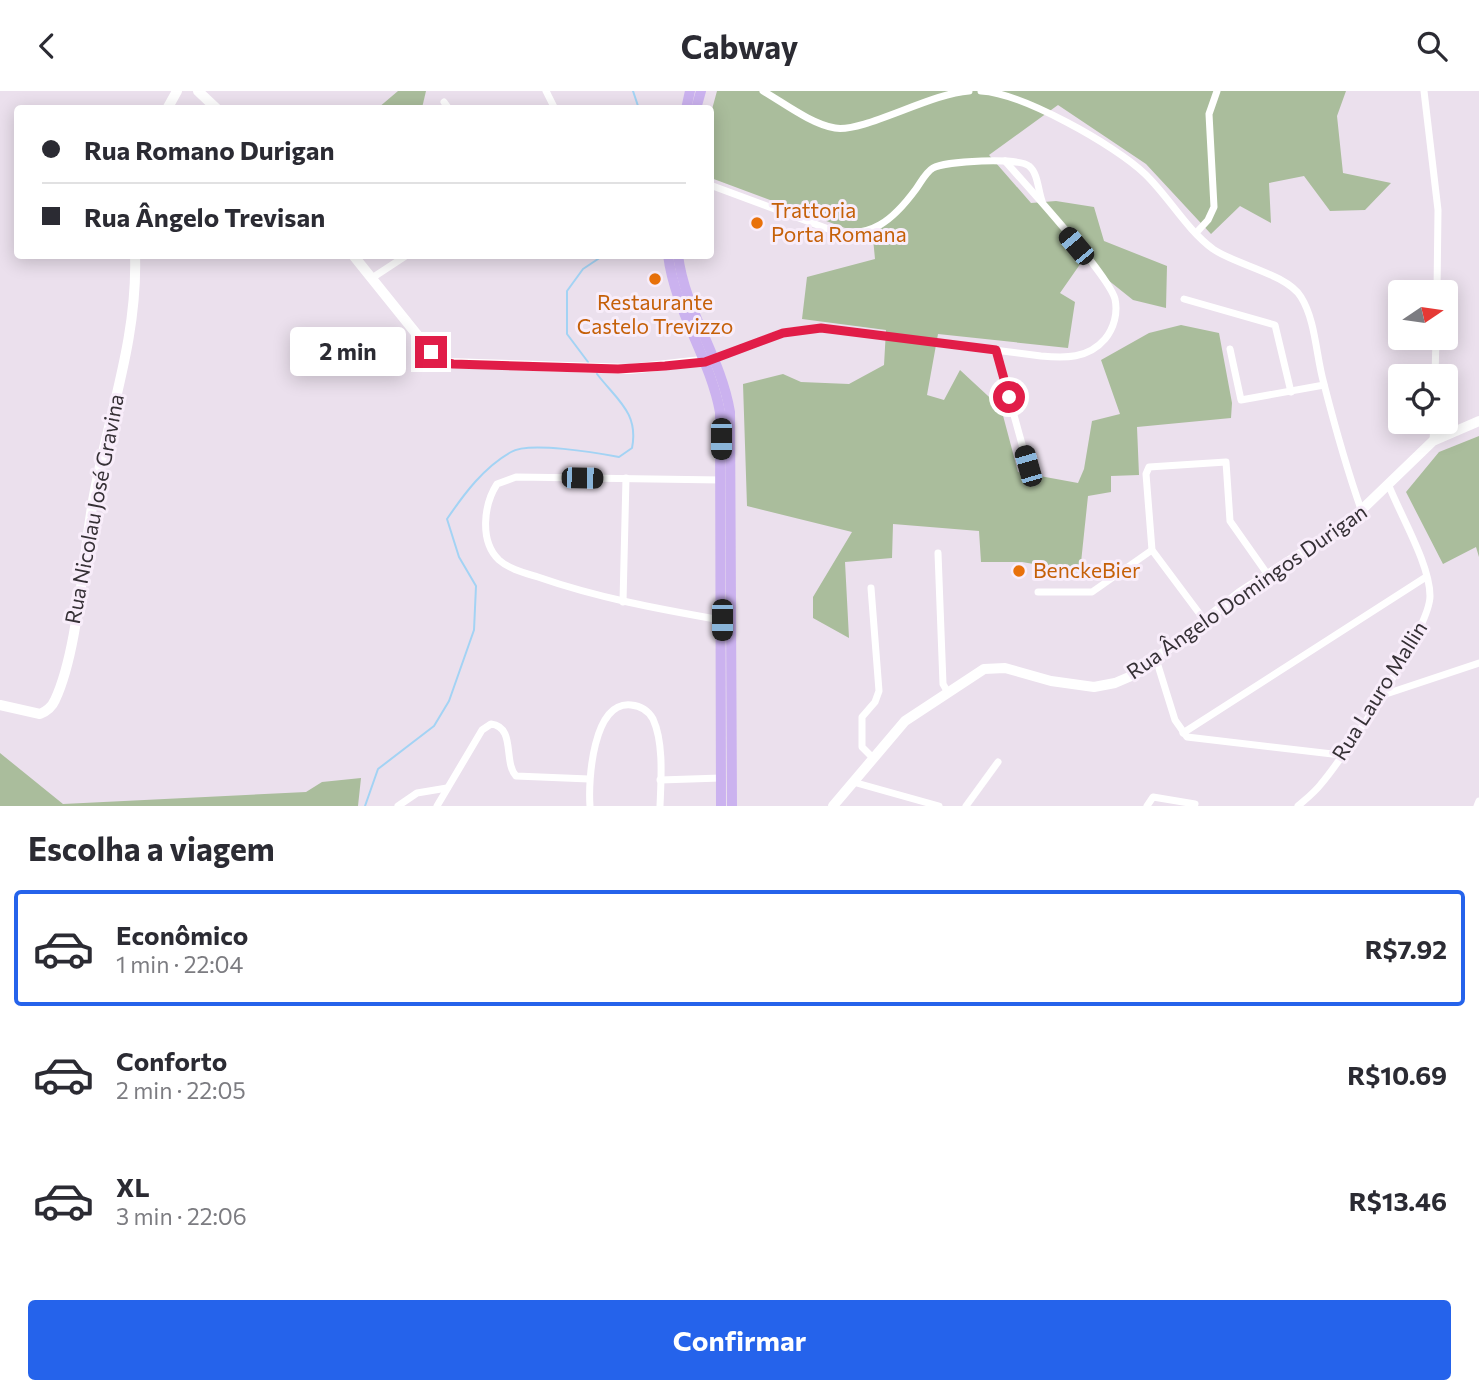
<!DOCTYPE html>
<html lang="pt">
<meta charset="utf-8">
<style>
:root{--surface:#fff;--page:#f2f2f3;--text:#2b2b33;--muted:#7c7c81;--line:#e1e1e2;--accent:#2563eb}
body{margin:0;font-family:Commissioner,sans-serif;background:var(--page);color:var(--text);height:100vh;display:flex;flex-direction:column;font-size:26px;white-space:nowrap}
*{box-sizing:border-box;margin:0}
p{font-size:23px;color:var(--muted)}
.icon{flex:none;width:38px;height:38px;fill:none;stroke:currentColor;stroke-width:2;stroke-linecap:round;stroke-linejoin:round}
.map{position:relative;height:715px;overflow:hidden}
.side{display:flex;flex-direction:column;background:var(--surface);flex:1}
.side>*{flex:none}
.guide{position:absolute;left:14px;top:14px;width:700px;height:154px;border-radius:7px;box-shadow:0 4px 18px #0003;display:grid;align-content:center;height:154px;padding:0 28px;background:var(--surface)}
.needle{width:46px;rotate:77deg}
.controls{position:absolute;left:1388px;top:189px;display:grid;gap:14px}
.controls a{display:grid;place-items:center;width:70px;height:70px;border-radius:7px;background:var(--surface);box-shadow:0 4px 18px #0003;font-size:35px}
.end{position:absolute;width:32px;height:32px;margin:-16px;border:9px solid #e11d48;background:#fff;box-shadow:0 0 0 4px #fff}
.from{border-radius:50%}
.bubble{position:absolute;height:49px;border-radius:7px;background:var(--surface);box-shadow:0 4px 18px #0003;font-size:23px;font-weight:700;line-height:49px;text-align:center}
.car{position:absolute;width:21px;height:42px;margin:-21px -10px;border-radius:9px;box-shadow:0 0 5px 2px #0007;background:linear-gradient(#222 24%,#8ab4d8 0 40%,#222 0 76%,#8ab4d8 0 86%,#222 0)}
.guide b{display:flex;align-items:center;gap:24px;height:66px;font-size:26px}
.guide b+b{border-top:2px solid var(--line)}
.guide i{width:18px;height:18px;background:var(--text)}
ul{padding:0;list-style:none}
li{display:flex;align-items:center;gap:21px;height:116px;margin:0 14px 10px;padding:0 14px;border:4px solid transparent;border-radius:7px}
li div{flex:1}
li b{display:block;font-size:26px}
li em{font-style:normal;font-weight:700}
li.selected{border-color:var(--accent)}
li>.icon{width:63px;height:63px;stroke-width:1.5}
h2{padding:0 28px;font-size:32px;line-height:84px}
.cta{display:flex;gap:14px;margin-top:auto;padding:14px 28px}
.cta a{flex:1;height:80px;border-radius:7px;background:var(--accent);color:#fff;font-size:28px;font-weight:700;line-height:80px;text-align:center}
header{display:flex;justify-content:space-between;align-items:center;height:91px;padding:0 28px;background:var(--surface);font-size:32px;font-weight:700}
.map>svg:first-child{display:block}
</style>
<header><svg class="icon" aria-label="back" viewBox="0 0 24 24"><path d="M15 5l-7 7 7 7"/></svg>Cabway<svg class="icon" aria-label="search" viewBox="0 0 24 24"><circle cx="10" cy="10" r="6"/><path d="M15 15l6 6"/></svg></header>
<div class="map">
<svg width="1479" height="715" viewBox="0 0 1479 715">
<rect width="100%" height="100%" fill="#ebe0ed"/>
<g fill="#aabd9c">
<polygon points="398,0 426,0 422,17 378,17"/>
<polygon points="717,0 1346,0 1337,25 1343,82 1391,92 1365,119 1330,120 1304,85 1269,92 1271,132 1240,115 1211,143 1146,73 1058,14 989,64 1031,112 1056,110 1094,116 1104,150 1167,175 1166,217 1133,209 1083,169 1060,202 1075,211 1068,257 938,243 927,304 944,309 960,279 1001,317 1018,381 1078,392 1084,378 1092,330 1120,323 1101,269 1149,242 1181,234 1219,242 1232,312 1231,327 1137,336 1139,384 1111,385 1111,401 1088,405 1080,481 1022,471 981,471 979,440 893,433 892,467 845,471 849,547 813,527 813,506 852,441 747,415 743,293 783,283 801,291 849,293 884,274 886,239 802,228 807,186 875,168 872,137 845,137 711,87 711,22"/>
<polygon points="1479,345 1479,466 1476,456 1443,473 1406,401 1439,361"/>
<polygon points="0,662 63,713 306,701 322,691 361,687 358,715 0,715"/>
</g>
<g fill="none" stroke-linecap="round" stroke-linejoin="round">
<g stroke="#a3d3f4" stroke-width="2">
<polyline points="633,0 639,18"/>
<polyline points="588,271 567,243 567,200 583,178 604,164"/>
<path d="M365 715 378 678 434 635 449 610 474 539 476 495 459 466 447 428C464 403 484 376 511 361 528 350 598 362 619 366L632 357C639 322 617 309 597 283"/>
</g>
<g stroke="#fff" stroke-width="7">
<polyline points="546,0 555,18"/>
<path d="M763 0C784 12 811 33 835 37 863 42 931 2 969 0"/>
<path d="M981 0C1022 2 1115 54 1145 83 1169 106 1186 138 1213 158 1236 174 1287 183 1301 206 1316 230 1316 266 1324 293 1335 336 1347 379 1362 421"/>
<polyline points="1424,0 1438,119 1437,201"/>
<polyline points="444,11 449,18"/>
<polyline points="316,18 338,18"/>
<path d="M710 94 831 139C870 150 894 128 916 98 921 91 926 81 933 77 945 70 1019 66 1029 75 1038 82 1038 99 1042 110"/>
<polyline points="1196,142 1208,129 1214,116 1209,23 1217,0"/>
<polyline points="372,187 407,164"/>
<polyline points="1184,208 1275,234 1291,301"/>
<polyline points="1230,258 1241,309 1324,294"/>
<polyline points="996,259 1028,375"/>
<path d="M715 268 783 241 821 237 1041 265C1065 267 1088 268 1105 248 1114 237 1118 222 1115 208 1108 183 1027 95 1005 70"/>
<polyline points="1435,285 1436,247"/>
<polyline points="1433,350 1434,331"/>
<path d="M721 389 516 386 497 393C484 413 479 450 499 469 509 478 525 482 538 486 598 507 659 518 721 529"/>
<polyline points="938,462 943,593 947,600"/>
<polyline points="871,497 879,600 875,611 862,626 862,656 873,667"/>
<polyline points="1038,501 1092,501 1152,459"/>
<polyline points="623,511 626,387"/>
<polyline points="1205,530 1152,459 1146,383 1149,376 1226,371 1230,430 1268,484"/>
<polyline points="1156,568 1175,629 1187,646 1341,664"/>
<polyline points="1380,605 1479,572"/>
<polyline points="1183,642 1426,486"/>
<polyline points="660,689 721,687"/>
<polyline points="853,691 939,715"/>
<polyline points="398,715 417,702 447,697"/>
<path d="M437 715 482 639 491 633C516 636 503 671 516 685L589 688"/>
<path d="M590 715C588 689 593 610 631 614 641 615 648 619 653 628 664 652 661 689 660 715"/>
<polyline points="966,715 998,671"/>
<polyline points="1147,715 1153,706 1195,713"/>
<path d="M1298 715C1306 708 1315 701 1321 693 1345 665 1430 537 1430 505 1430 474 1401 425 1389 395"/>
<polyline points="1477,715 1479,710"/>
</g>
<g stroke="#fff" stroke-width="10">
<polyline points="198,0 217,18"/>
<polyline points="167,18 177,0"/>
<polyline points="353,164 431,261 448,272 630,278 711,269"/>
<path d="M0 614 40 623C47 620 52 616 55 609 78 560 83 466 93 410 107 328 138 249 135 164"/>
<polyline points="833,715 905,630 984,578 1005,577 1051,590 1094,596 1115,592 1136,583 1240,502 1348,432 1433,350 1479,330"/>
</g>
<g stroke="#cbb2ef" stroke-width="10">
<polyline points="686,18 690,0"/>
<polyline points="696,18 701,0"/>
<path d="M668 164C675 220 710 267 720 321L721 715"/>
<path d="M678 164C685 220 721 266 730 321L732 715"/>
</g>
</g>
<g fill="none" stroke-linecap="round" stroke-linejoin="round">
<polyline stroke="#e11d48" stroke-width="9" points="431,261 444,271 453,273 618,278 665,275 705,271 783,242 821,237 996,259 1009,306"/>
</g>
<g fill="#e8710a" stroke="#f8edfa" stroke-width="2.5">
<circle cx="757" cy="132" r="7"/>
<circle cx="655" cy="188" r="7"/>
<circle cx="1019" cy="480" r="7"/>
</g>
<g text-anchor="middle" stroke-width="6" stroke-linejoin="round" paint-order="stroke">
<g font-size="21" fill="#c56008" stroke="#f8edfa" text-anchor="start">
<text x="771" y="127">Trattoria<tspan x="771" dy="24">Porta Romana</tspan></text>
<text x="655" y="219" text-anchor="middle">Restaurante<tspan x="655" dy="24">Castelo Trevizzo</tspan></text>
<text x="1033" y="487">BenckeBier</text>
</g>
<g font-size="21" fill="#353035" stroke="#f8edfa">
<text transform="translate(95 418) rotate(-79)" y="7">Rua Nicolau José Gravina</text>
<text transform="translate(1247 501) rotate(-35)" y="7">Rua Ângelo Domingos Durigan</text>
<text transform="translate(1380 600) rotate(-58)" y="7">Rua Lauro Mallin</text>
</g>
</g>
</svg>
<div class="controls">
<a><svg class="needle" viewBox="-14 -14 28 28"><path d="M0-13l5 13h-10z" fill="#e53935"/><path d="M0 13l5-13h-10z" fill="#7c7c81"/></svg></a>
<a><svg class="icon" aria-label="locate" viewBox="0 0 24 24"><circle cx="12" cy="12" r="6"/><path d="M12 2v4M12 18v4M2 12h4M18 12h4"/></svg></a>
</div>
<i class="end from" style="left:1009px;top:306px"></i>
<i class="end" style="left:431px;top:261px"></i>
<div class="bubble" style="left:290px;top:236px;width:116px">2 min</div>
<i class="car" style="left:1076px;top:155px;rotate:320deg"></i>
<i class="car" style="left:721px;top:348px;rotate:180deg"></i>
<i class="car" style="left:1028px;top:375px;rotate:344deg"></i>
<i class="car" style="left:582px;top:387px;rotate:91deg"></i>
<i class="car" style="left:722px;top:529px;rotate:180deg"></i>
<div class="guide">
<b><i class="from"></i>Rua Romano Durigan</b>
<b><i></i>Rua Ângelo Trevisan</b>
</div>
</div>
<section class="side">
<h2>Escolha a viagem</h2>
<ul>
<li class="selected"><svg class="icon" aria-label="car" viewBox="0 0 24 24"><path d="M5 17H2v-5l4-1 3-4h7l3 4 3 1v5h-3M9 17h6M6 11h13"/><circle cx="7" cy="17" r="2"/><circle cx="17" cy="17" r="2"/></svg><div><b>Econômico</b><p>1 min · 22:04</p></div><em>R$7.92</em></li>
<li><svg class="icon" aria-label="car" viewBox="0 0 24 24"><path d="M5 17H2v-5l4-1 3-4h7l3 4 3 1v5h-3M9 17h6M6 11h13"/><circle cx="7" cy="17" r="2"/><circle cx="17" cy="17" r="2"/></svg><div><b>Conforto</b><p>2 min · 22:05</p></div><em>R$10.69</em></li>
<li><svg class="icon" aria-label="car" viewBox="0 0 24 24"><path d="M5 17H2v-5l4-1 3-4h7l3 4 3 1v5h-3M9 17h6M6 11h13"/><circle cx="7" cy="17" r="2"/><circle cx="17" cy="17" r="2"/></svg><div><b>XL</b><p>3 min · 22:06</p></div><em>R$13.46</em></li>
</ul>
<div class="cta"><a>Confirmar</a></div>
</section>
